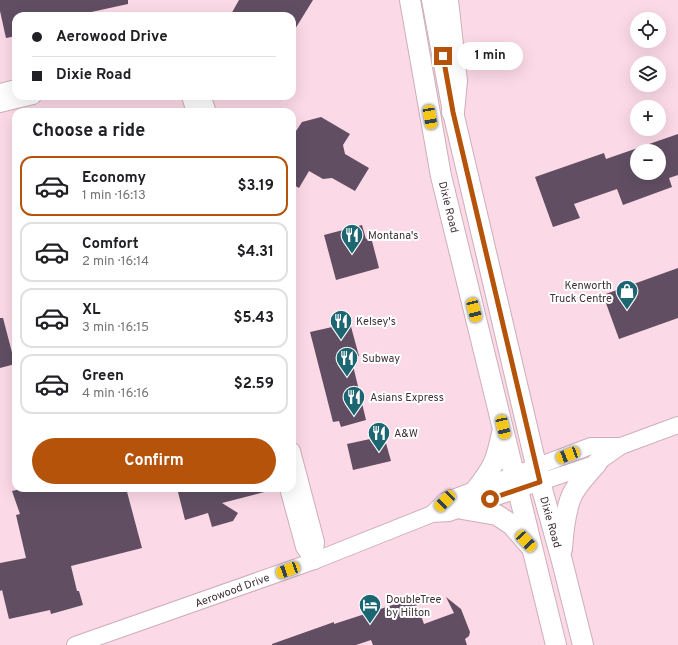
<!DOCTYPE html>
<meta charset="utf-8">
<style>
:root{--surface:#fff;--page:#f2f2f2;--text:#202124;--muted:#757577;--line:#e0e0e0;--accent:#b45309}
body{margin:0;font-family:Overpass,sans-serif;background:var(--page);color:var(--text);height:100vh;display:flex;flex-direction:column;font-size:15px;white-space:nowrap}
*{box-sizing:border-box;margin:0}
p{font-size:13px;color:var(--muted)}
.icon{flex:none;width:22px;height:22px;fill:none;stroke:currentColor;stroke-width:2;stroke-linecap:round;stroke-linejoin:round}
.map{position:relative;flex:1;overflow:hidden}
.side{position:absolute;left:12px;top:108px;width:284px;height:384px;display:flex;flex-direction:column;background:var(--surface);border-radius:12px;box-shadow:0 4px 16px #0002}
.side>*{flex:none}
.hud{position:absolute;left:12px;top:12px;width:284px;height:88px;border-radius:12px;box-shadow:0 4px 16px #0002;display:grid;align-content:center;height:88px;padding:0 20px;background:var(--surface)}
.controls{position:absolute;left:630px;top:12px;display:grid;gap:8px}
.controls a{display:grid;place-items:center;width:36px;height:36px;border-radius:50%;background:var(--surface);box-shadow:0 4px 16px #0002;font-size:20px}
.end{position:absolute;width:18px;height:18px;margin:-9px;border:5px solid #b45309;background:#fff;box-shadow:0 0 0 2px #fff}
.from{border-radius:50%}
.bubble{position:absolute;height:28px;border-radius:14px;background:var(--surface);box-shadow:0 4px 16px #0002;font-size:13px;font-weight:700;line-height:28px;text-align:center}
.car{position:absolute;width:12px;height:24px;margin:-12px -6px;border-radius:5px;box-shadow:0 0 3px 1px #0007;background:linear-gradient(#f5c518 24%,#345 0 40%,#f5c518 0 76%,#345 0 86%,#f5c518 0)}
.hud b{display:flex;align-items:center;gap:14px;height:38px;font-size:15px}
.hud b+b{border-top:1px solid var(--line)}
.hud i{width:10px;height:10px;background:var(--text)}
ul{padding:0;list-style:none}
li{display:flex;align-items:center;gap:12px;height:60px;margin:0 8px 6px;padding:0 12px;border:2px solid var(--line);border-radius:12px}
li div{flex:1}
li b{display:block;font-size:15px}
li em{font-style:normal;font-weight:700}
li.selected{border-color:var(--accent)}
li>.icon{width:36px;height:36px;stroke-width:1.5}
h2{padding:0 20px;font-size:18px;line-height:48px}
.button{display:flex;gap:8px;margin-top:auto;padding:8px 20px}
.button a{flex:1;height:46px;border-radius:24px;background:var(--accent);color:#fff;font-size:16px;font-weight:700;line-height:46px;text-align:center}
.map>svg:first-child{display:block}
</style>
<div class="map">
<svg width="678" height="645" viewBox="0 0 678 645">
<rect width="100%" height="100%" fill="#fbd9e6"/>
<g fill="#614e63" fill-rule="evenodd">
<polygon points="0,0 128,0 128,4 73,16 16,16 16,36 6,38 0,11"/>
<polygon points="239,0 313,0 292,34 292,16 230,16"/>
<polygon points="321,117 350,134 343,145 345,154 369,168 355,191 332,178 323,179 309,171 299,188 292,184 292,137 302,122"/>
<path d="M678 134V175L669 178 672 187 623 205 617 189 574 204 580 218 553 227 535 177 604 153 606 159ZM637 151H659V173H637Z"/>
<polygon points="362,225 366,239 371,237 379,268 336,280 324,235"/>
<polygon points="678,268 678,318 619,339 603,295"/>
<polygon points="0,318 3,318 15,364 0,368"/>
<polygon points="350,323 359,356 351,357 366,420 341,427 339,421 333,422 310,332"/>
<polygon points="384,436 391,461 353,470 347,444"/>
<polygon points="25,488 126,488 142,548 71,566 77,591 79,591 83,605 51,614 50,610 9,619 2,590 0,591 0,563 26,558 16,515 20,514 12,491"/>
<polygon points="177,488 268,488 268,491 222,503 238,513 233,521 212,527 208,513 185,520"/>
<polygon points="405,596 415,600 424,624 454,613 446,597 461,609 470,632 469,636 465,639 467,645 373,645 371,640 356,645 272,645 272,644 334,622 334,624 402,602"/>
</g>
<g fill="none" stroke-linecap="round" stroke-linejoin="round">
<g stroke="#ceaeba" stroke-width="18">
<g id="minor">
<polyline points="0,92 16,88"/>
<polyline points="190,96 195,112"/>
<polyline points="202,96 208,112"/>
<polyline points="0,104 33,96"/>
<polyline points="292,451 316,542 314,561"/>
<polyline points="288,488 304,547 314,561"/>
<polyline points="432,514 445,501 591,446 621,446"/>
<polyline points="75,645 314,561 432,514 449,513 597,463 621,446 678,425"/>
</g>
</g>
<g stroke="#ceaeba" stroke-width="22">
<g id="major">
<polyline points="410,0 441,176 556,645"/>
<polyline points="432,0 453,112 540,482 562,561 583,645"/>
<path d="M475 491C493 468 496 462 502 433"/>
<polyline points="462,509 497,515 512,525 531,547"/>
<path d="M562 549C563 533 565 515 570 500 575 485 588 474 597 463"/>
</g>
</g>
<g stroke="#ceaeba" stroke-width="24">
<polyline id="highway" points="447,0 456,81 453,112"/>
</g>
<use href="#minor" stroke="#fff" stroke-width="16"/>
<use href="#major" stroke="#fff" stroke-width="20"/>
<use href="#highway" stroke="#fff" stroke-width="22"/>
</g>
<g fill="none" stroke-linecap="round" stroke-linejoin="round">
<polyline stroke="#b45309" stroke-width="5" points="443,56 453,112 540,482 490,499"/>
</g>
<defs>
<g id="restaurant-pin" transform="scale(1.15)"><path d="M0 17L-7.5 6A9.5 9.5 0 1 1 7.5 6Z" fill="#1c6672" stroke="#fff"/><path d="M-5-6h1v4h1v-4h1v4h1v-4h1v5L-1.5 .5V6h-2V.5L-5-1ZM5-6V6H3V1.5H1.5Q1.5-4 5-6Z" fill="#fff"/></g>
<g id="shop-pin" transform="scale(1.15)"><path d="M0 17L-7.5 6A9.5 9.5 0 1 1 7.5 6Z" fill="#1c6672" stroke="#fff"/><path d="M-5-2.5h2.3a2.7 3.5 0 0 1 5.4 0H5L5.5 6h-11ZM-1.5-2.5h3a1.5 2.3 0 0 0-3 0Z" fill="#fff"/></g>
<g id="hotel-pin" transform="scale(1.15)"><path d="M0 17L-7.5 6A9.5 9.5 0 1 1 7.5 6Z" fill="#1c6672" stroke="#fff"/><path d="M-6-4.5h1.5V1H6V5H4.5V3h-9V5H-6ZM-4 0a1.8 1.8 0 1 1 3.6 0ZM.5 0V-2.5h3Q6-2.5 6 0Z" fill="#fff"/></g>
</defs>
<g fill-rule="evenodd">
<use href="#restaurant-pin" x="352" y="235"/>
<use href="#shop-pin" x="627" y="291"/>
<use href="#restaurant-pin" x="341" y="321"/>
<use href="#restaurant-pin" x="347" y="358"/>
<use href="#restaurant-pin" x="354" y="397"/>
<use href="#restaurant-pin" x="379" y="433"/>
<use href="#hotel-pin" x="370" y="605"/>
</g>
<g text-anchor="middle" stroke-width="4" stroke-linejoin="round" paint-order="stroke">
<g font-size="11" fill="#3f3237" stroke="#fff">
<text transform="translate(449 207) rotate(76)" y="4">Dixie Road</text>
<text transform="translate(551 522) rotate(74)" y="4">Dixie Road</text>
<text transform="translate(232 590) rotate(-20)" y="4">Aerowood Drive</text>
</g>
<g font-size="11" fill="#3f3237" stroke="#fff" text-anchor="start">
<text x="368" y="239">Montana's</text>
<text x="612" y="289" text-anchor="end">Kenworth<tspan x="612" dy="13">Truck Centre</tspan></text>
<text x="356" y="325">Kelsey's</text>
<text x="362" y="362">Subway</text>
<text x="370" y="401">Asians Express</text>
<text x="394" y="437">A&amp;W</text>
<text x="386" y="603">DoubleTree<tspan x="386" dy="13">by Hilton</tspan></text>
</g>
</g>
</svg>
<div class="controls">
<a><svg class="icon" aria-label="locate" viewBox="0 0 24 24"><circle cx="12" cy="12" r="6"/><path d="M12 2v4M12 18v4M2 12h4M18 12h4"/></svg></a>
<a><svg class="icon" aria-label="layers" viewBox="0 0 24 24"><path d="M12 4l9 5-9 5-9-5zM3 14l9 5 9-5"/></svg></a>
<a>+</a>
<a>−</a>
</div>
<i class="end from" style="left:490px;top:499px"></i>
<i class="end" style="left:443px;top:56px"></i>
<div class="bubble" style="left:457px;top:42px;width:66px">1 min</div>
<i class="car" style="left:430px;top:117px;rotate:170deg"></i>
<i class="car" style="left:474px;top:310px;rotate:166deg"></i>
<i class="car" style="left:503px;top:427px;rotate:167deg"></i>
<i class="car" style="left:568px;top:455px;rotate:249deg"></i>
<i class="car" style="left:445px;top:501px;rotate:225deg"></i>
<i class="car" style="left:526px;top:541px;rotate:137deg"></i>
<i class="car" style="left:288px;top:570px;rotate:250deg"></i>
<div class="hud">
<b><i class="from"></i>Aerowood Drive</b>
<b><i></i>Dixie Road</b>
</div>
<section class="side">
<h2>Choose a ride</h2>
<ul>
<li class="selected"><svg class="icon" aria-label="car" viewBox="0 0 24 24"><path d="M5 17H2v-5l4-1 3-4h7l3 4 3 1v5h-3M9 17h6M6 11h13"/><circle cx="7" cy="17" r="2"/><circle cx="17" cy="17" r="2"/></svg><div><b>Economy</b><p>1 min · 16:13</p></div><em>$3.19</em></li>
<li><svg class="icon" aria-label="car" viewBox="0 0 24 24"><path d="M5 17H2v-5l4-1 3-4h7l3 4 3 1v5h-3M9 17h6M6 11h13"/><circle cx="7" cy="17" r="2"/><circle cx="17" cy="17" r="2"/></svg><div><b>Comfort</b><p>2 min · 16:14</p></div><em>$4.31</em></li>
<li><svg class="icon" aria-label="car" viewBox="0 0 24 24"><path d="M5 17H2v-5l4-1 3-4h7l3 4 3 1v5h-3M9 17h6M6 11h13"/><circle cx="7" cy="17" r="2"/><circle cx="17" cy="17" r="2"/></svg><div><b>XL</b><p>3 min · 16:15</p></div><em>$5.43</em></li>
<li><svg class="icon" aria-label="car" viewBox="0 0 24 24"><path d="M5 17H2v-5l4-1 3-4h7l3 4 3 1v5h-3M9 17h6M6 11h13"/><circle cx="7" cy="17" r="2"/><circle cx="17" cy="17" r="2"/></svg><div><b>Green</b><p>4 min · 16:16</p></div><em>$2.59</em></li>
</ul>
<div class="button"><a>Confirm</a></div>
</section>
</div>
